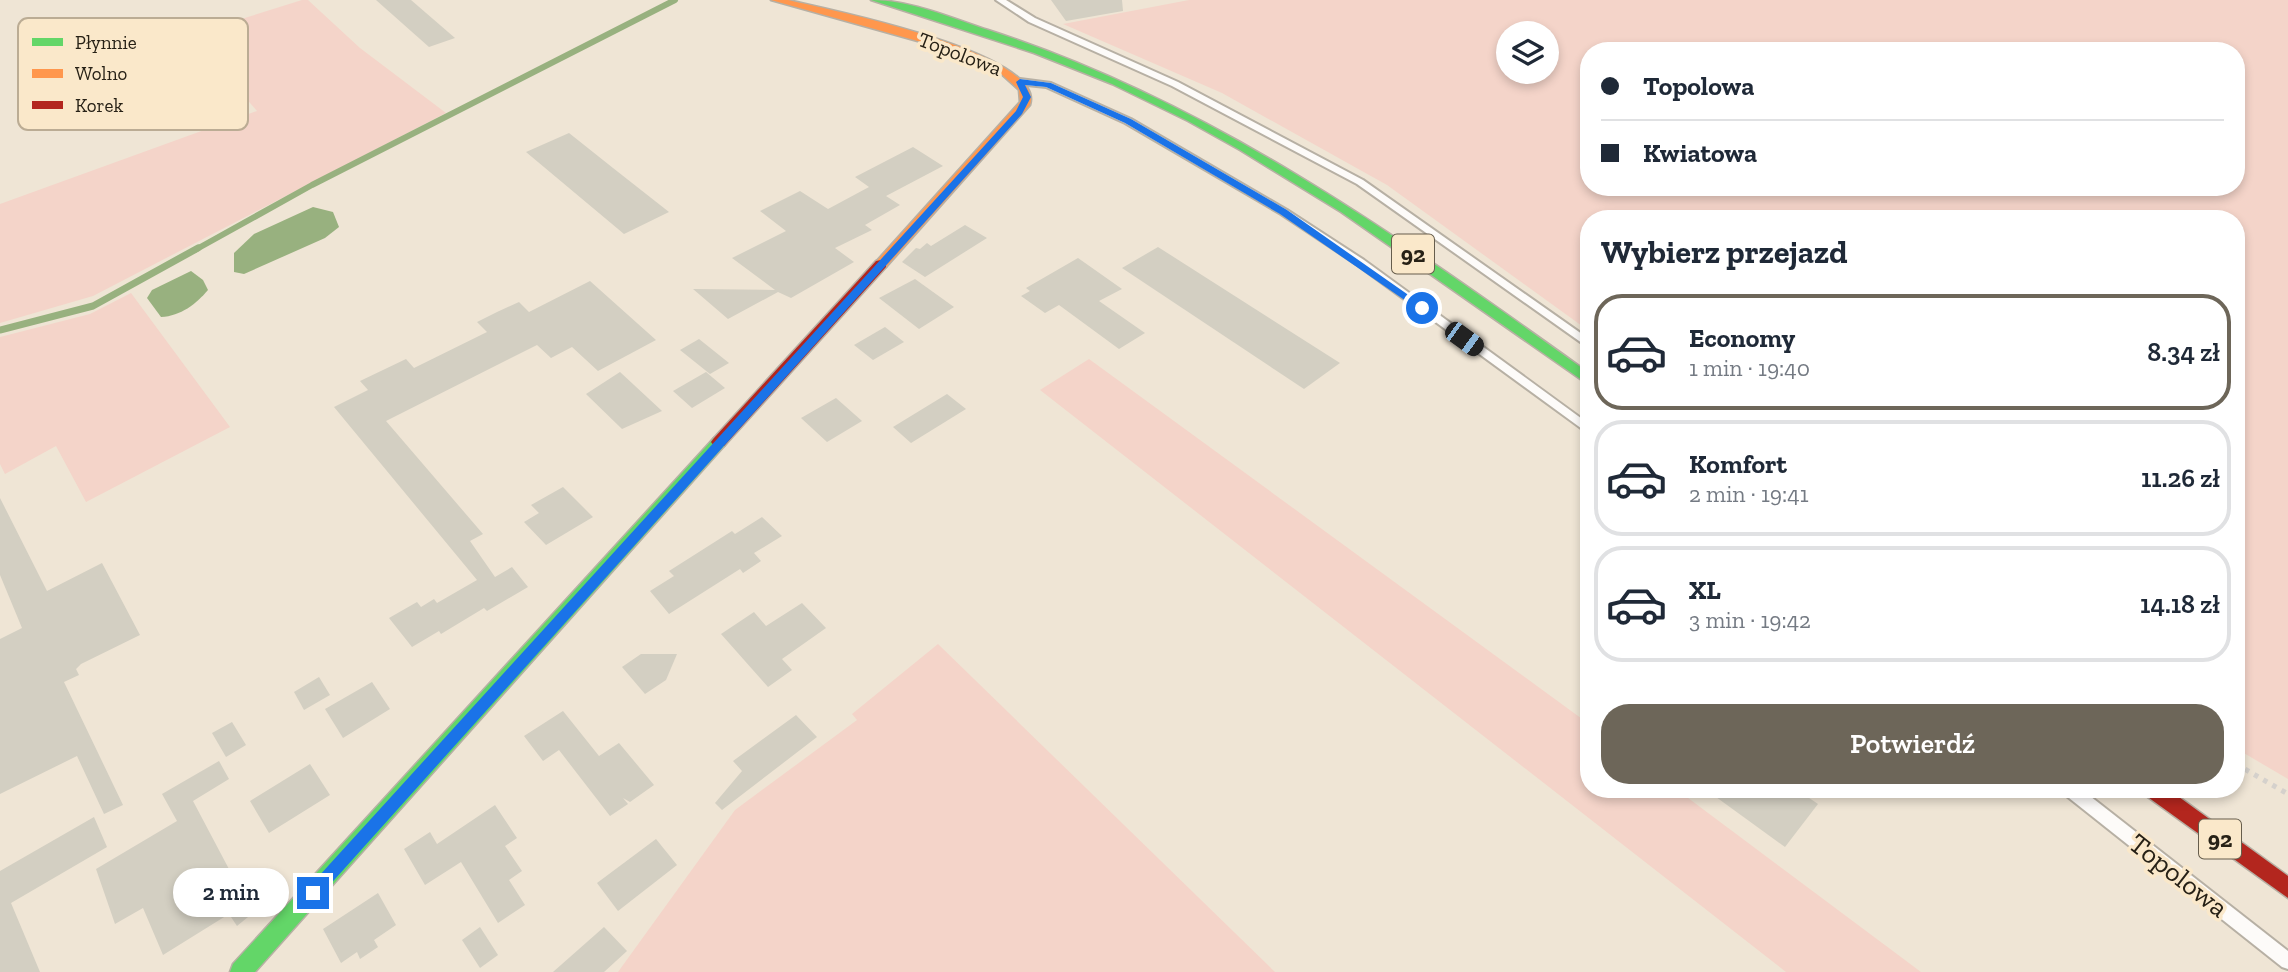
<!DOCTYPE html>
<html lang="pl">
<meta charset="utf-8">
<style>
:root{--surface:#fff;--page:#f6f6f7;--text:#1f2937;--muted:#747a83;--line:#e0e1e3;--accent:#6d6659}
body{margin:0;font-family:"Zilla Slab",serif;background:var(--page);color:var(--text);height:100vh;display:flex;flex-direction:column;font-size:26px;white-space:nowrap}
*{box-sizing:border-box;margin:0}
p{font-size:23px;color:var(--muted)}
.icon{flex:none;width:38px;height:38px;fill:none;stroke:currentColor;stroke-width:2;stroke-linecap:round;stroke-linejoin:round}
.map{position:relative;flex:1;overflow:hidden}
.drawer{position:absolute;left:1580px;top:210px;width:665px;height:588px;display:flex;flex-direction:column;background:var(--surface);border-radius:28px;box-shadow:0 4px 10px #0003}
.drawer>*{flex:none}
.guide{position:absolute;left:1580px;top:42px;width:665px;height:154px;border-radius:28px;box-shadow:0 4px 10px #0003;display:grid;align-content:center;height:154px;padding:0 21px;background:var(--surface)}
.buttons{position:absolute;left:1496px;top:21px;display:grid;gap:14px}
.buttons a{display:grid;place-items:center;width:63px;height:63px;border-radius:50%;background:var(--surface);box-shadow:0 4px 10px #0003;font-size:35px}
.end{position:absolute;width:32px;height:32px;margin:-16px;border:9px solid #1a73e8;background:#fff;box-shadow:0 0 0 4px #fff}
.from{border-radius:50%}
.bubble{position:absolute;height:49px;border-radius:24px;background:var(--surface);box-shadow:0 4px 10px #0003;font-size:23px;font-weight:600;line-height:49px;text-align:center}
.car{position:absolute;width:21px;height:42px;margin:-21px -10px;border-radius:9px;box-shadow:0 0 5px 2px #0007;background:linear-gradient(#222 24%,#8ab4d8 0 40%,#222 0 76%,#8ab4d8 0 86%,#222 0)}
.guide b{display:flex;align-items:center;gap:24px;height:66px;font-size:26px}
.guide b+b{border-top:2px solid var(--line)}
.guide i{width:18px;height:18px;background:var(--text)}
ul{padding:0;list-style:none}
li{display:flex;align-items:center;gap:21px;height:116px;margin:0 14px 10px;padding:0 7px;border:4px solid var(--line);border-radius:28px}
li div{flex:1}
li b{display:block;font-size:26px}
li em{font-style:normal;font-weight:600}
li.current{border-color:var(--accent)}
li>.icon{width:63px;height:63px;stroke-width:1.5}
h2{padding:0 21px;font-size:32px;line-height:84px}
.button{display:flex;gap:14px;margin-top:auto;padding:14px 21px}
.button a{flex:1;height:80px;border-radius:28px;background:var(--accent);color:#fff;font-size:28px;font-weight:600;line-height:80px;text-align:center}
.map>svg:first-child{display:block}
</style>
<div class="map">
<svg width="2288" height="972" viewBox="0 0 2288 972">
<rect width="100%" height="100%" fill="#efe5d5"/>
<g fill="#f4d4c9" fill-rule="evenodd">
<polygon points="302,0 308,0 360,48 446,113 93,296 0,323 0,204 257,111 190,35"/>
<path d="M1189 0H2288V779L2237 749 2236 219H1589V331L1387 185 1222 93 1063 24ZM1508 33H1547V72H1508ZM1589 51H2236V187H1589Z"/>
<polygon points="131,293 230,427 86,502 56,446 5,474 0,464 0,337 90,314"/>
<polygon points="1089,359 1589,724 1589,789 1676,789 1921,972 1786,972 1040,390"/>
<polygon points="938,644 1275,972 618,972 735,810 857,720 852,714"/>
</g>
<g fill="#98b17f">
<polygon points="313,207 333,212 339,227 325,238 244,274 234,272 234,253 254,234"/>
<path d="M191 271 203 280 208 290C196 304 181 316 161 317L147 298 152 290Z"/>
</g>
<g fill="none" stroke-linecap="round" stroke-linejoin="round">
<polyline stroke="#98b17f" stroke-width="6" points="195,250 312,185 675,0"/>
<polyline stroke="#98b17f" stroke-width="7" points="0,330 93,306 198,248"/>
</g>
<g fill="#d3cfc2">
<polygon points="376,0 411,0 455,38 429,47"/>
<polygon points="1051,0 1122,0 1123,11 1066,21"/>
<polygon points="569,133 613,168 669,212 624,234 526,152"/>
<polygon points="913,147 943,166 886,196 900,205 865,225 872,230 835,248 854,262 791,298 778,292 728,319 693,289 775,290 732,258 786,231 760,211 800,191 828,209 869,187 855,177"/>
<polygon points="965,225 987,238 925,277 902,262 916,248 920,249 927,243 931,246"/>
<polygon points="1158,247 1340,363 1304,389 1122,268"/>
<polygon points="1078,258 1122,289 1099,301 1145,333 1119,349 1059,305 1045,313 1021,296 1030,291 1026,288"/>
<polygon points="915,279 954,307 919,329 879,298"/>
<polygon points="590,281 656,340 598,371 572,347 551,358 537,345 386,421 483,534 470,541 495,577 512,567 528,587 487,611 484,608 441,634 439,631 412,647 389,618 417,602 421,607 434,599 437,603 477,580 334,407 368,390 360,381 406,359 414,368 487,332 477,322 497,312 519,302 529,312"/>
<polygon points="885,327 904,342 873,360 854,345"/>
<polygon points="699,339 729,363 710,374 680,350"/>
<polygon points="620,372 662,411 622,429 586,394"/>
<polygon points="706,372 725,388 692,408 673,391"/>
<polygon points="947,394 966,409 911,443 893,427"/>
<polygon points="836,398 862,421 827,442 801,418"/>
<polygon points="563,487 593,517 546,545 524,522 539,513 531,505"/>
<polygon points="0,498 47,591 102,563 140,635 81,664 76,669 79,675 64,682 123,805 104,814 77,756 0,794 0,639 22,628 0,575"/>
<polygon points="762,517 782,536 754,553 761,561 743,573 740,569 669,614 650,591 674,576 669,571 732,531 735,534"/>
<polygon points="802,603 826,628 782,659 792,670 768,687 721,634 754,612 766,626"/>
<polygon points="641,654 677,654 666,680 645,694 622,667"/>
<polygon points="319,677 330,695 304,710 294,692"/>
<polygon points="372,682 390,709 343,738 325,709"/>
<polygon points="563,711 599,756 619,743 654,785 630,802 623,798 628,804 610,816 559,750 543,761 524,736"/>
<polygon points="796,715 817,737 722,810 715,803 742,771 733,761"/>
<polygon points="232,722 246,745 226,757 212,733"/>
<polygon points="219,761 229,779 193,801 239,888 256,876 270,899 237,926 229,914 163,955 143,908 115,924 96,869 177,821 162,794"/>
<polygon points="310,764 330,795 269,833 250,801"/>
<polygon points="1705,789 1796,789 1818,804 1785,847"/>
<polygon points="495,805 517,838 505,846 522,871 509,880 525,905 498,923 461,862 425,885 404,849 430,832 437,844"/>
<polygon points="94,817 107,847 11,903 40,972 0,972 0,871"/>
<polygon points="656,839 677,865 618,911 597,883"/>
<polygon points="378,893 396,925 374,940 378,947 360,959 357,952 341,963 323,929"/>
<polygon points="480,927 498,955 480,968 462,940"/>
<polygon points="604,927 627,951 604,972 553,972"/>
</g>
<g fill="none" stroke-linecap="round" stroke-linejoin="round">
<g stroke="#b7b0a4" stroke-width="4">
<g id="lane">
<polygon points="996,0 1006,0 1035,18 1178,82 1363,180 1589,339 1589,348 1357,184 1172,86 1029,22"/>
<polygon points="1020,79 1051,83 1131,119 1287,210 1364,260 1589,424 1589,434 1356,264 1281,214 1125,123 1046,87 1017,84 1017,80"/>
<polygon points="2062,789 2081,789 2288,951 2288,969 2282,967 2064,794"/>
</g>
</g>
<g stroke="#b7b0a4" stroke-width="3">
<g id="fast">
<path d="M871 0C910 0 951 18 988 30 1212 102 1400 238 1589 373V385L1341 212 1240 150 1188 121 1112 84 1034 53Z"/>
<polygon points="719,437 727,442 724,446 255,972 230,972 233,964 714,438"/>
</g>
</g>
<g stroke="#b7b0a4" stroke-width="3">
<path id="slow" d="M771 0H788C826 9 1047 53 1030 105L886 267H876L874 264 1020 102 1019 90 999 72 939 47Z"/>
</g>
<g stroke="#b7b0a4" stroke-width="3">
<g id="jam">
<polygon points="881,260 886,261 886,267 724,446 714,446 711,442 714,438 876,261"/>
<polygon points="2143,789 2168,789 2288,876 2288,898 2145,795"/>
</g>
</g>
<polyline stroke="#d5d1cc" stroke-width="5" stroke-dasharray="4.5 6" stroke-linecap="butt" points="2236,764 2288,794"/>
<use href="#lane" fill="#fdfbf9" fill-rule="evenodd"/>
<use href="#fast" fill="#63d668" fill-rule="evenodd"/>
<use href="#slow" fill="#ff974d" fill-rule="evenodd"/>
<use href="#jam" fill="#b3261e" fill-rule="evenodd"/>
</g>
<polygon fill="#1a73e8" points="1020,79 1051,83 1131,119 1287,210 1427,308 1419,310 1280,214 1125,123 1046,87 1025,85 1031,97 1022,114 318,898 308,898 308,888 1016,111 1023,97 1016,82"/>
<g text-anchor="middle" stroke-width="7" stroke-linejoin="round" paint-order="stroke">
<g font-size="21" fill="#272116" stroke="#fae8ca">
<text transform="translate(960 54) rotate(21)" y="7">Topolowa</text>
</g>
<g fill="#fae8ca" stroke="#665d4c" stroke-width="2">
<rect x="1392" y="234.5" width="42" height="39" rx="5"/>
<rect x="2199" y="819.5" width="42" height="39" rx="5"/>
</g>
<g font-size="23" font-weight="bold" fill="#272116">
<text x="1413" y="262">92</text>
<text x="2220" y="847">92</text>
</g>
<g font-size="28" fill="#272116" stroke="#fae8ca">
<text transform="translate(2179 875) rotate(38)" y="10">Topolowa</text>
</g>
</g>
<rect x="18" y="18" width="230" height="112" rx="10" fill="#fae8ca" stroke="#bbac94" stroke-width="2"/>
<rect x="32" y="38" width="31" height="8" fill="#63d668"/>
<rect x="32" y="69" width="31" height="9" fill="#ff974d"/>
<rect x="32" y="101" width="31" height="8" fill="#b3261e"/>
<g font-size="19" fill="#272116">
<text x="75" y="49">Płynnie</text>
<text x="75" y="80">Wolno</text>
<text x="75" y="112">Korek</text>
</g>
</svg>
<div class="buttons">
<a><svg class="icon" aria-label="layers" viewBox="0 0 24 24"><path d="M12 4l9 5-9 5-9-5zM3 14l9 5 9-5"/></svg></a>
</div>
<i class="end from" style="left:1422px;top:308px"></i>
<i class="end" style="left:313px;top:893px"></i>
<div class="bubble" style="left:173px;top:868px;width:116px">2 min</div>
<i class="car" style="left:1464px;top:339px;rotate:126deg"></i>
<div class="guide">
<b><i class="from"></i>Topolowa</b>
<b><i></i>Kwiatowa</b>
</div>
<section class="drawer">
<h2>Wybierz przejazd</h2>
<ul>
<li class="current"><svg class="icon" aria-label="car" viewBox="0 0 24 24"><path d="M5 17H2v-5l4-1 3-4h7l3 4 3 1v5h-3M9 17h6M6 11h13"/><circle cx="7" cy="17" r="2"/><circle cx="17" cy="17" r="2"/></svg><div><b>Economy</b><p>1 min · 19:40</p></div><em>8.34 zł</em></li>
<li><svg class="icon" aria-label="car" viewBox="0 0 24 24"><path d="M5 17H2v-5l4-1 3-4h7l3 4 3 1v5h-3M9 17h6M6 11h13"/><circle cx="7" cy="17" r="2"/><circle cx="17" cy="17" r="2"/></svg><div><b>Komfort</b><p>2 min · 19:41</p></div><em>11.26 zł</em></li>
<li><svg class="icon" aria-label="car" viewBox="0 0 24 24"><path d="M5 17H2v-5l4-1 3-4h7l3 4 3 1v5h-3M9 17h6M6 11h13"/><circle cx="7" cy="17" r="2"/><circle cx="17" cy="17" r="2"/></svg><div><b>XL</b><p>3 min · 19:42</p></div><em>14.18 zł</em></li>
</ul>
<div class="button"><a>Potwierdź</a></div>
</section>
</div>
